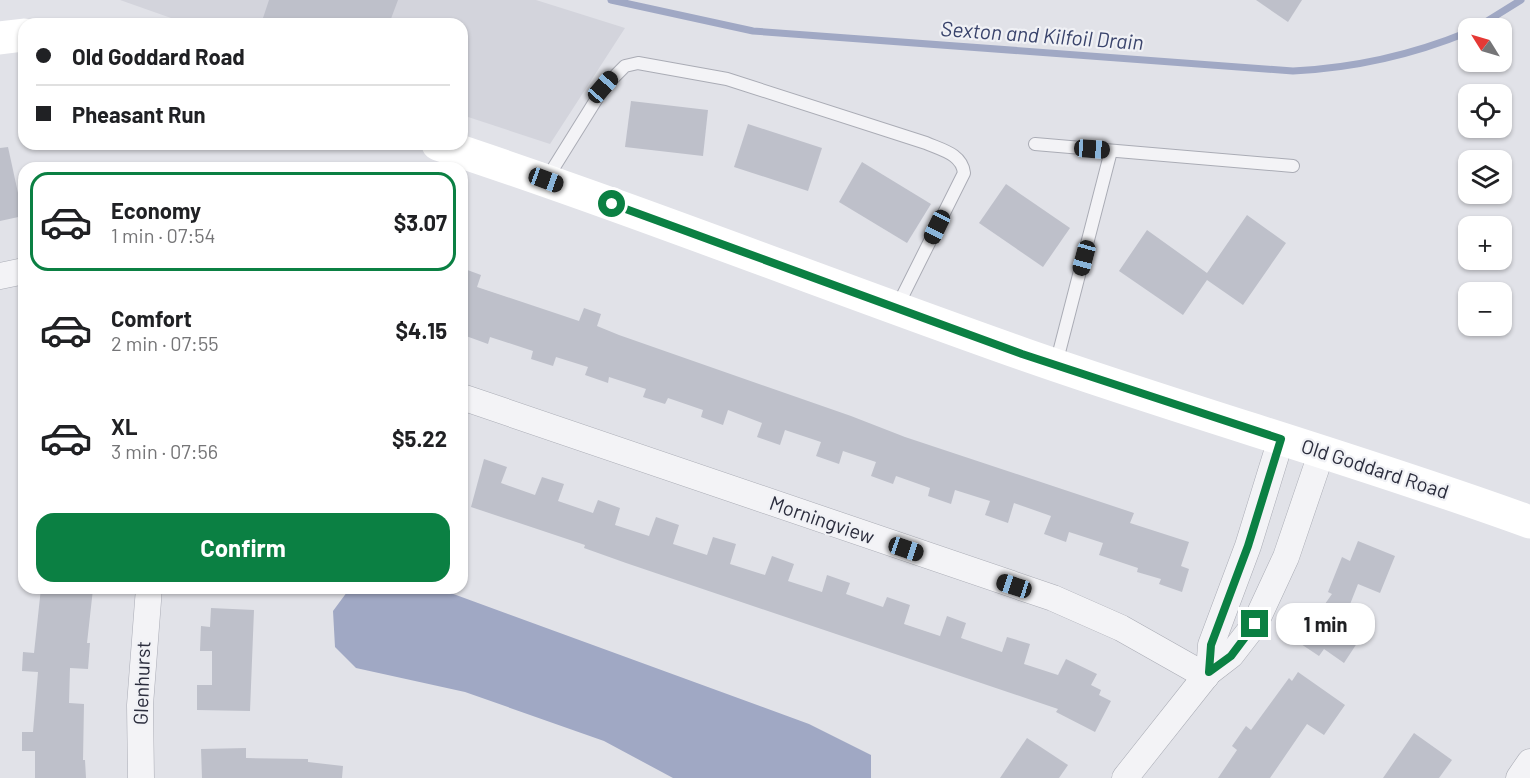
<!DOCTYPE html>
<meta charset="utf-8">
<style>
:root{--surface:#fff;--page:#f6f6f6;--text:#202124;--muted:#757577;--line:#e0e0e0;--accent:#0b8043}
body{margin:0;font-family:Barlow,sans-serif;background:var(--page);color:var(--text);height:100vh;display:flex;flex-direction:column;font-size:22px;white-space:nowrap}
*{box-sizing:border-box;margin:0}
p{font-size:20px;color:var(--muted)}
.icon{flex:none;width:33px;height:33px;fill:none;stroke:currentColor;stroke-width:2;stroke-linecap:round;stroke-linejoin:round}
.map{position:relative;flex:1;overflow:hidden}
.drawer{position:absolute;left:18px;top:162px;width:450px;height:432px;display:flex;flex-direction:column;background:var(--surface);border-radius:18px;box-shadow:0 2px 4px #0004}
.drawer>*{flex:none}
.banner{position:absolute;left:18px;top:18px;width:450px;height:132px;border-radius:18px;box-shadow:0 2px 4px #0004;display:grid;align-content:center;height:132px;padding:0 18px;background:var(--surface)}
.needle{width:39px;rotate:307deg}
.buttons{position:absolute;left:1458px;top:18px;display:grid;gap:12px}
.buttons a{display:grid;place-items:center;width:54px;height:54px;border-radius:12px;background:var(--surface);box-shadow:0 2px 4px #0004;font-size:30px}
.end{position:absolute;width:27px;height:27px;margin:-14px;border:8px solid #0b8043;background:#fff;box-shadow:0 0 0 3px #fff}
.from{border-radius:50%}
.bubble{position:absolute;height:42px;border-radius:18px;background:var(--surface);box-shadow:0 2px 4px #0004;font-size:20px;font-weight:700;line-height:42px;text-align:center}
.car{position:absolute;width:18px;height:36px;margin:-18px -9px;border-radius:8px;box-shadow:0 0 4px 2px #0007;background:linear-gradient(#222 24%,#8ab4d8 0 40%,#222 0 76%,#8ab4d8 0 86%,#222 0)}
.banner b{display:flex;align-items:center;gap:21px;height:57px;font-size:22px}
.banner b+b{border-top:2px solid var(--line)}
.banner i{width:15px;height:15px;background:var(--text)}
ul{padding:10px 0 0;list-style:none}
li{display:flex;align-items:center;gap:18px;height:99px;margin:0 12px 9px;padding:0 6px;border:3px solid transparent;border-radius:18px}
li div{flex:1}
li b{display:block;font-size:22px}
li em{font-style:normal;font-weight:700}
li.on{border-color:var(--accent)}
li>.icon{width:54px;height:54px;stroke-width:1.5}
.button{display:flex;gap:12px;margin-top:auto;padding:12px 18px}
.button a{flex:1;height:69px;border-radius:18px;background:var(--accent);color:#fff;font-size:24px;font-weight:700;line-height:69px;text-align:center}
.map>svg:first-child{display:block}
</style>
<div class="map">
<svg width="1530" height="778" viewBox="0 0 1530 778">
<rect width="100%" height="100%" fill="#e1e2e8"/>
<polygon fill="#d3d4dc" points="120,0 536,0 625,28 550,144 462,115 462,24 188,24"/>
<polygon fill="#a0a8c4" points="350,588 437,588 809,724 871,755 871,778 673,778 604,741 465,692 356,668 335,647 333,611"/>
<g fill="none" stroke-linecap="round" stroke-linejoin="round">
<g stroke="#a0a8c4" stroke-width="7">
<path d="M611 0 753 31 1293 71C1355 68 1412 55 1468 32"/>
<polyline points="1476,28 1521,0"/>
</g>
</g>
<g fill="#bec0ca">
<polygon points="269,0 398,0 389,24 261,24"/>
<polygon points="1256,0 1302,0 1288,22"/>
<polygon points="631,101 708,110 703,156 625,147"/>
<polygon points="748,124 822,148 808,191 734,167"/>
<polygon points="8,147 23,216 0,221 0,148"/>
<polygon points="862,162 931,204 907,243 839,202"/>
<polygon points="1006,184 1070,228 1043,267 979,223"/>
<polygon points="1247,215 1286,243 1243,305 1207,280 1183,315 1119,271 1147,230 1207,273"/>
<polygon points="462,268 481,275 477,287 579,321 584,308 601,314 597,326 619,335 851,416 905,437 1134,513 1130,523 1189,542 1181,566 1189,569 1182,592 1159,584 1161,579 1137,572 1138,568 1099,555 1103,543 1069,532 1066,542 1044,534 1051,516 1014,503 1008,523 985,515 990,501 955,490 951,504 928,496 930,488 896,476 893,484 871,476 876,462 843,451 839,464 816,456 821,442 785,430 780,445 757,437 762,423 728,410 723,425 701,417 703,410 668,398 665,404 643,397 646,389 609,377 608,383 585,375 588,367 556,357 553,366 531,359 533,351 490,337 488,344 466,336 468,329 462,327"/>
<polygon points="484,459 507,467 501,483 535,495 542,477 564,484 558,501 593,513 598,500 620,508 615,525 649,536 656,517 679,525 673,544 707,555 713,537 736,544 730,564 765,575 772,556 794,564 788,581 822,592 827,575 850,583 846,594 883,607 887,597 910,605 904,624 940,636 947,616 966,623 961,638 1002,652 1007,637 1030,644 1024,664 1058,675 1066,659 1097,674 1091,685 1101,690 1099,695 1111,701 1095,732 1056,712 1058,709 626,563 584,548 585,545 471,507"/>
<polygon points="1358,541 1395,556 1380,593 1358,584 1345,617 1365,631 1344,663 1324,649 1319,656 1298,642 1332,594 1328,592 1342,557 1350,561"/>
<polygon points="41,588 93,589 87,643 90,643 88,669 70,668 69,703 84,704 83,760 85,760 86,778 35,778 35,751 22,751 22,732 33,732 38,672 22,671 23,652 34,653"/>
<polygon points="211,608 254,610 250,711 197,710 197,685 212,685 212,651 200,651 201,626 210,627"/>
<polygon points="1298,672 1345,705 1324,735 1307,724 1270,778 1218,778 1237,750 1232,746 1246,726 1251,730 1289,678 1292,681"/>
<polygon points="1414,733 1452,760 1439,778 1383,778"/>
<polygon points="1027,738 1068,765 1059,778 1000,778"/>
<polygon points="246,748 246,758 308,759 308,762 343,766 342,778 202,778 201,749"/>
</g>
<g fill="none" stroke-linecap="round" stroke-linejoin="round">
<g stroke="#aaacb5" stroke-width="14">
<g id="lane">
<polyline points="1035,144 1293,166"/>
<path d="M546 180 604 87 625 66 638 63 727 79 926 143C942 150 962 154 964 173L897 307"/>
<polyline points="1056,364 1111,151"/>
</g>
</g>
<g stroke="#aaacb5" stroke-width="27">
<g id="street">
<polyline points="0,276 24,271"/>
<polyline points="462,397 1053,598 1121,628 1206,676"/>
<polyline points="1209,672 1211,645 1248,546 1281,439"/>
<polyline points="141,778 140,705 149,588"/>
<polyline points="1125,778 1209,672 1231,655 1255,624 1286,557 1322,451"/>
<polyline points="1519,778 1530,762"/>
</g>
</g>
<use href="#lane" stroke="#f3f3f6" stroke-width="12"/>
<use href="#street" stroke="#f3f3f6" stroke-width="26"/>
<g stroke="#fff" stroke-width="33">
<polyline points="0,38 24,35"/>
<path d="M438 144C635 209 827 285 1023 354 1191 413 1363 461 1530 522"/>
</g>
</g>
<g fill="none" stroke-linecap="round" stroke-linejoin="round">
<polyline stroke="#0b8043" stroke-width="8" points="612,204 1022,354 1281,439 1248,546 1211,645 1209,672 1231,656 1255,624"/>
</g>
<g text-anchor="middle" stroke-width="4.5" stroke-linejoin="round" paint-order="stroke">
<g font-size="20" fill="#2b2d3d" stroke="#f0f1f5">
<text transform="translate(1375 469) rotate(18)" y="7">Old Goddard Road</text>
<text transform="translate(822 520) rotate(19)" y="7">Morningview</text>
<text transform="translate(142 683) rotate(-88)" y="7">Glenhurst</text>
</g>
<g font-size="21" font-style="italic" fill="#3a446c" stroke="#f0f1f5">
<text transform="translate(1042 36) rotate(4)" y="7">Sexton and Kilfoil Drain</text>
</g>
</g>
</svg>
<div class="buttons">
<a><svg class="needle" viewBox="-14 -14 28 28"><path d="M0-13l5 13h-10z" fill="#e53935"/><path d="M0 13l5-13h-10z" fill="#757577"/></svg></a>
<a><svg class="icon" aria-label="locate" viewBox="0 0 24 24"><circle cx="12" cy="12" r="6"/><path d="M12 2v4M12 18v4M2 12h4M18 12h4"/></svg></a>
<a><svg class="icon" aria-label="layers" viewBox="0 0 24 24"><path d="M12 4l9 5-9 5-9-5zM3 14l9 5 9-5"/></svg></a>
<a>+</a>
<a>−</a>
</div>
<i class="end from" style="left:612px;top:204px"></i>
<i class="end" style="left:1255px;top:624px"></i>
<div class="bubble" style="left:1276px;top:603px;width:99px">1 min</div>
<i class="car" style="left:603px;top:87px;rotate:41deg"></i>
<i class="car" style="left:1092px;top:149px;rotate:94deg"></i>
<i class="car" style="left:546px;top:180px;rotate:110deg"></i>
<i class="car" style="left:937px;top:227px;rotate:206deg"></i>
<i class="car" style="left:1084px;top:258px;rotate:195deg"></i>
<i class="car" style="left:906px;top:549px;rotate:109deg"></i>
<i class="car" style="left:1014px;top:586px;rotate:288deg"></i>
<div class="banner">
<b><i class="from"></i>Old Goddard Road</b>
<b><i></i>Pheasant Run</b>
</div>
<section class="drawer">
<ul>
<li class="on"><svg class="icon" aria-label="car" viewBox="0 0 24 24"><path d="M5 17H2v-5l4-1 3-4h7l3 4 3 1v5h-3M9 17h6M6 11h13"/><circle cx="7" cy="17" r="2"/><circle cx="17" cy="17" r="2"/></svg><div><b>Economy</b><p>1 min · 07:54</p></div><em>$3.07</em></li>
<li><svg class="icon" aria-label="car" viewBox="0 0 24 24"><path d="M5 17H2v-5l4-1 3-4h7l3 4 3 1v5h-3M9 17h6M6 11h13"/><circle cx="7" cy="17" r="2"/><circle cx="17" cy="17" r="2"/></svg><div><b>Comfort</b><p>2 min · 07:55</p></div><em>$4.15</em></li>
<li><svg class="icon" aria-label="car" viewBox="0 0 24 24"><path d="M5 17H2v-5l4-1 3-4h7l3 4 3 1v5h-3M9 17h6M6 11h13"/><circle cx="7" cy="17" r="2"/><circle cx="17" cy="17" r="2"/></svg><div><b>XL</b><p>3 min · 07:56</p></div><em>$5.22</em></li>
</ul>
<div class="button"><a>Confirm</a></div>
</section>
</div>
